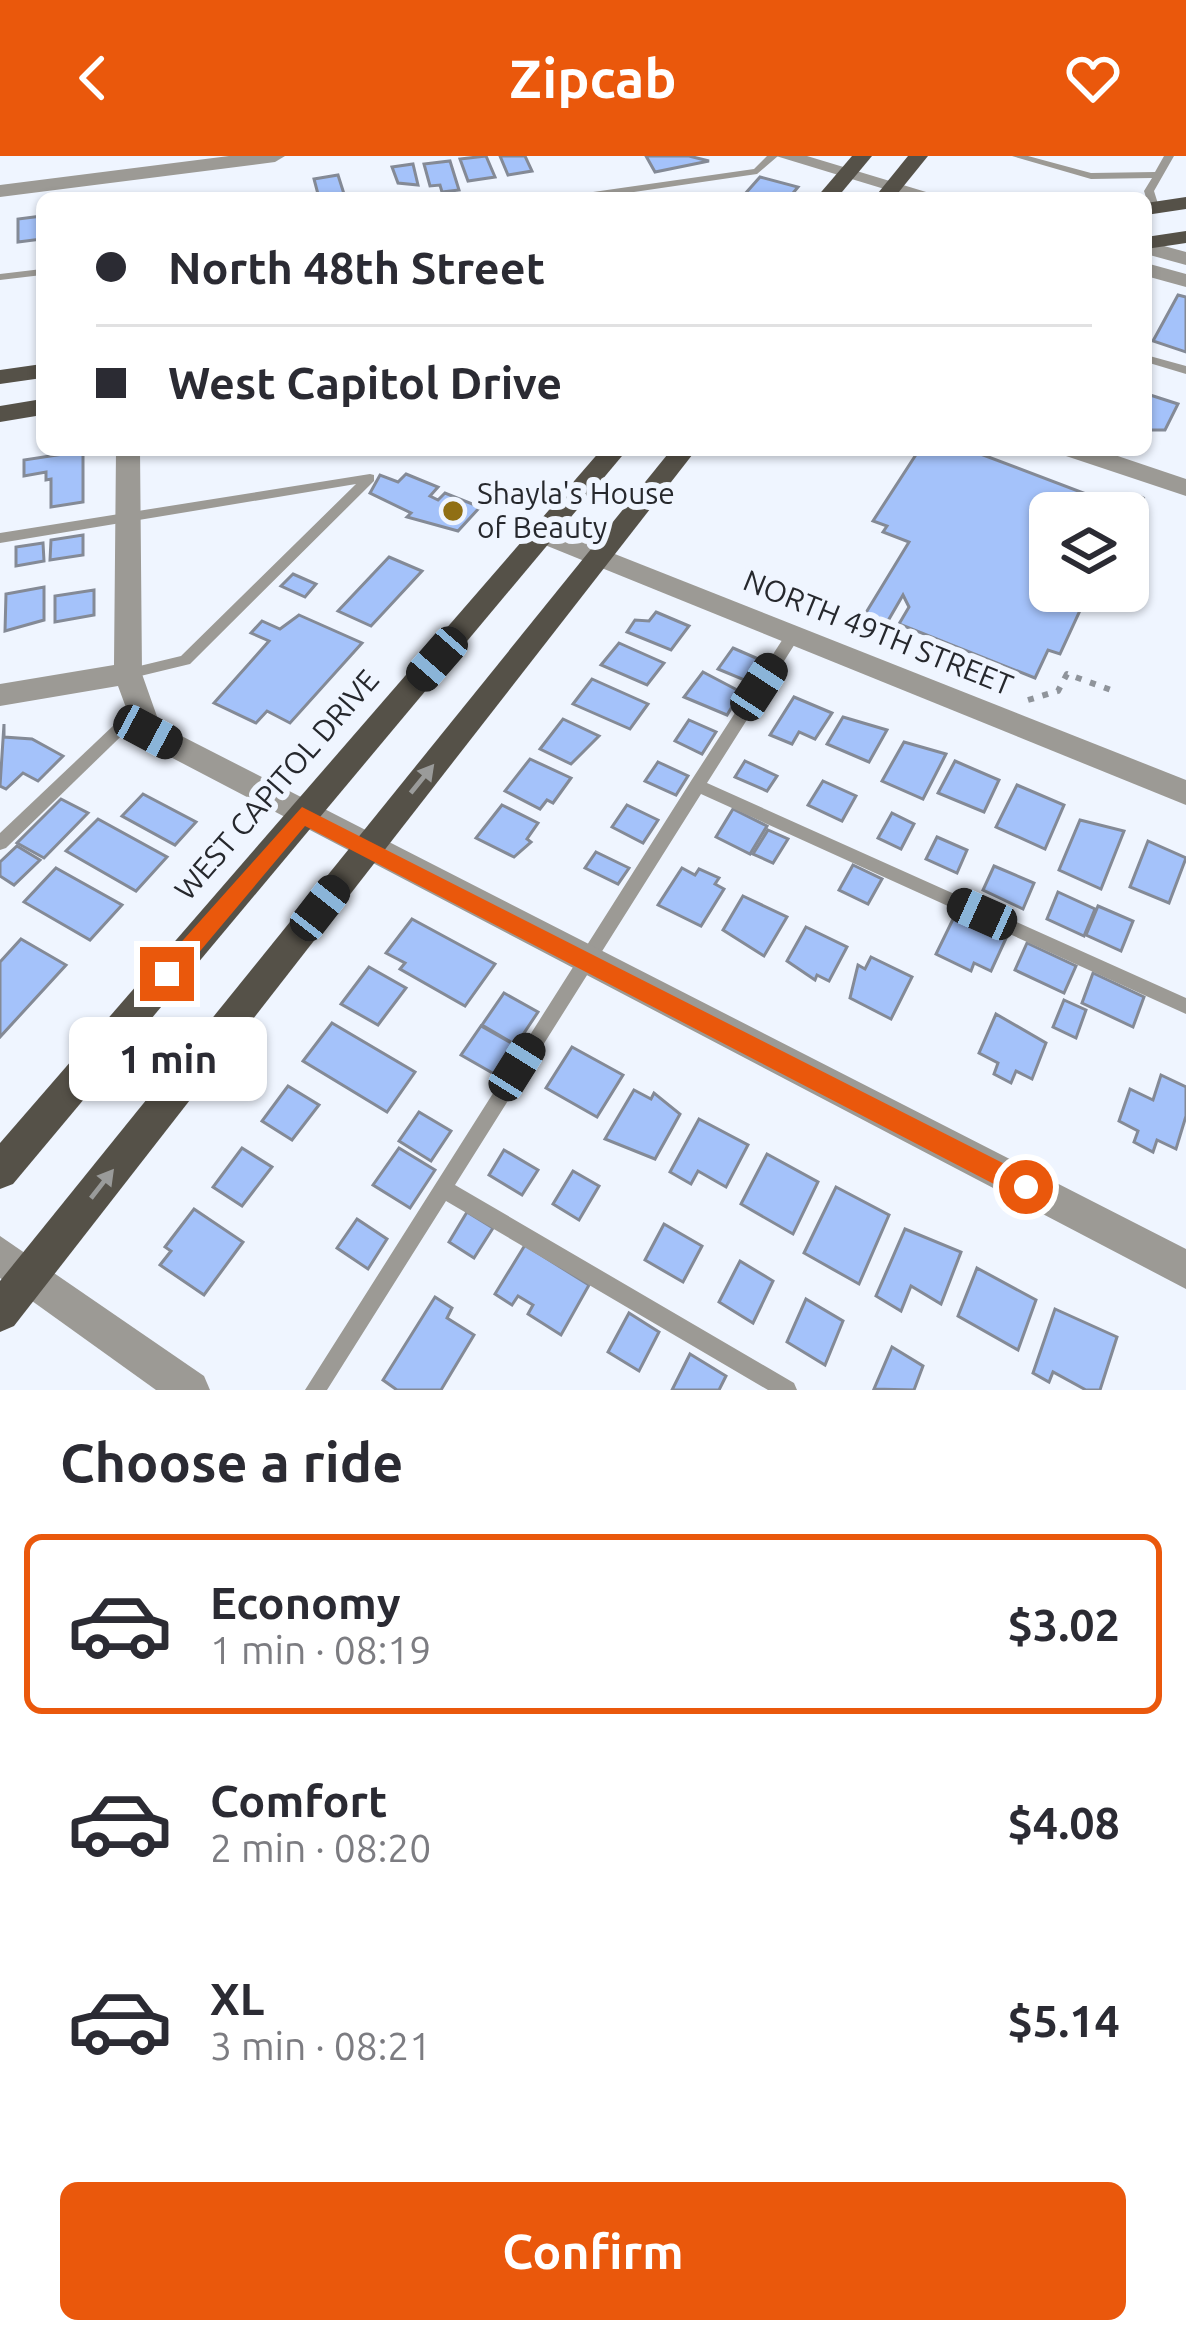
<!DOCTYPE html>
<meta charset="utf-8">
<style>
:root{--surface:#fff;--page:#f2f2f3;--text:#2b2b33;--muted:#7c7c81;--line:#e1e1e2;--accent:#ea580c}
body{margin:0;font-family:Ubuntu,sans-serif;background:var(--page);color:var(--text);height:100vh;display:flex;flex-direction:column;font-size:45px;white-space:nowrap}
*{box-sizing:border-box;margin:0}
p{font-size:39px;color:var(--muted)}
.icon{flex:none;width:66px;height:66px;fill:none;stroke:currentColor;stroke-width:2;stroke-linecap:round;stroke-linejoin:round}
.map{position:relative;height:1234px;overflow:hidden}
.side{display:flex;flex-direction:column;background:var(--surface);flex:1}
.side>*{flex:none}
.top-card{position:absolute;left:36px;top:36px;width:1116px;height:264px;border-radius:18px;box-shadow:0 3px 9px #0004;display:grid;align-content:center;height:264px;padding:0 60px;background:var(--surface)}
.buttons{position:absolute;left:1029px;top:336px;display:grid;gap:24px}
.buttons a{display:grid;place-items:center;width:120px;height:120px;border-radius:18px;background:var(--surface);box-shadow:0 3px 9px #0004;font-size:60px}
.end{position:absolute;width:54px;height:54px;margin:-27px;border:15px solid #ea580c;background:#fff;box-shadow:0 0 0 6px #fff}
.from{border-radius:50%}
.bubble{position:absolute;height:84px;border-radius:18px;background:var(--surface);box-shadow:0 3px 9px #0004;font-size:39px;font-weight:700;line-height:84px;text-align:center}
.car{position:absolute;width:36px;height:72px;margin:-36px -18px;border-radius:15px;box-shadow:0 0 9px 3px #0007;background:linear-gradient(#222 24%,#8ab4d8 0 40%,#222 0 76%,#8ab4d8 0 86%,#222 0)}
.top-card b{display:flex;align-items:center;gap:42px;height:114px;font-size:45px}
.top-card b+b{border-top:3px solid var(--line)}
.top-card i{width:30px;height:30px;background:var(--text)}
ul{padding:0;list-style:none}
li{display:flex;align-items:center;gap:36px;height:180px;margin:0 24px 18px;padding:0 36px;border:6px solid transparent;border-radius:18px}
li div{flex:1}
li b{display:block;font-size:45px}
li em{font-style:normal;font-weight:700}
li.on{border-color:var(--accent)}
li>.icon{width:108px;height:108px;stroke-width:1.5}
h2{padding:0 60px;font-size:54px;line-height:144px}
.action{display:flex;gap:24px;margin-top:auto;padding:24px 60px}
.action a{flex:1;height:138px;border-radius:18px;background:var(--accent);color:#fff;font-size:48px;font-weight:700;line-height:138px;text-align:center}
header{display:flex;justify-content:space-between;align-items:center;height:156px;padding:0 60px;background:var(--accent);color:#fff;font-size:54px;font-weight:700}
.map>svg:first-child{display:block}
</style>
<header><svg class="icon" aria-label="back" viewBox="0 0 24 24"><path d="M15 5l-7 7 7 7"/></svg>Zipcab<svg class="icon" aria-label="heart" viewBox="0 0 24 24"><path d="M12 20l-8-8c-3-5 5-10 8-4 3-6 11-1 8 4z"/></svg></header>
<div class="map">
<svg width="1186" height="1234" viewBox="0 0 1186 1234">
<rect width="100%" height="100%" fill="#eff5ff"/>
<g fill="#a4c2fa" stroke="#848a96" stroke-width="3">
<polygon points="486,0 495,21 468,25 460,3"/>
<polygon points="500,0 525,0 532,15 508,19"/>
<polygon points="646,0 689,0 709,5 655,16"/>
<polygon points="450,5 459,34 442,36 440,29 430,30 424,8"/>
<polygon points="413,8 418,29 398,27 392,11"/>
<polygon points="338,19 345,41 319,42 314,23"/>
<polygon points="760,21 798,31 789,42 720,42 744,39"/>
<polygon points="42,60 42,83 18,86 18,63"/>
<polygon points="1178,139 1186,141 1186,196 1153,185"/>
<polygon points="1147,238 1178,248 1165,274 1146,274"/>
<polygon points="919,294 970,294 1128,354 1050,357 1050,435 1089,435 1060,498 1048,494 1035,522 899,468 909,451 903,439 878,482 856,473 909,386 883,376 887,370 873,365"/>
<polygon points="83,295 83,346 51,351 51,323 46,324 46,316 24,320 24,304"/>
<polygon points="406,318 438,331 430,340 438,344 445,337 480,351 458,375 407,361 411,357 370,337 380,319 398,326"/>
<polygon points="83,379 83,399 50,404 51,384"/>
<polygon points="43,387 44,405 16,410 16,391"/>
<polygon points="389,401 422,415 371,470 338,455"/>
<polygon points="293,418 316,428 305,441 281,430"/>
<polygon points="44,431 44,464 5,475 6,438"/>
<polygon points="94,434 94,459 55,466 55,440"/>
<polygon points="656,456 689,470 671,494 627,476 635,464 649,465"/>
<polygon points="299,459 362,487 290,567 267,555 256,567 214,547 269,485 251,477 262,465 280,473"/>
<polygon points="619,487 664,507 647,529 601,509"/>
<polygon points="733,492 763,505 749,526 718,513"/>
<polygon points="703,516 741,536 727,559 684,541"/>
<polygon points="592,523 648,548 630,573 573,548"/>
<polygon points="794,541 832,557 815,583 799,576 792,588 770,579"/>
<polygon points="843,561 887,574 869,606 827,588"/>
<polygon points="563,563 599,580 571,608 540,593"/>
<polygon points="689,564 716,576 702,598 675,585"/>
<polygon points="4,568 4,581 32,583 63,600 38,625 23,617 6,633 0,630"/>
<polygon points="904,586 946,598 923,643 882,625"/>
<polygon points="530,603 571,622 553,647 547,644 540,653 505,635"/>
<polygon points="745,605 777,620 767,635 735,621"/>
<polygon points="955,605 999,624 984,656 938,637"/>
<polygon points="658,606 688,620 676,639 645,625"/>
<polygon points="823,625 856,640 842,665 808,649"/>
<polygon points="1017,629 1064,649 1045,693 996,671"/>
<polygon points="143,638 196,666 175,689 122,660"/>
<polygon points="61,643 88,657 44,702 17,687"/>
<polygon points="502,649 538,667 527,683 531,686 514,701 476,682"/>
<polygon points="627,649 658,664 643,687 612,671"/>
<polygon points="733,653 767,670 750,698 716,681"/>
<polygon points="892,657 914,668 901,693 878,682"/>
<polygon points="98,663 167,701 136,735 66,695"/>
<polygon points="1080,664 1124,675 1101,733 1059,714"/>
<polygon points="768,674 788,683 773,707 753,698"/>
<polygon points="937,681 967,694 957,717 926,703"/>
<polygon points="1148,685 1186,702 1169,747 1130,731"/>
<polygon points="17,690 40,704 14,729 0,720 0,706"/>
<polygon points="596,696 629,712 618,728 585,712"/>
<polygon points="853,709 882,723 868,748 839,734"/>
<polygon points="994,710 1034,727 1023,753 983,734"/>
<polygon points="56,712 122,749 90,784 24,746"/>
<polygon points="682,712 695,719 699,713 719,722 715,728 724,733 701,770 658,749"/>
<polygon points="1058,736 1095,753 1084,780 1047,763"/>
<polygon points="743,740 787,761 764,800 723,774"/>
<polygon points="1098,750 1133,765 1121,795 1086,779"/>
<polygon points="957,755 1008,778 991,815 974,807 971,815 936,798"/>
<polygon points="412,763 495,808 465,850 400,813 405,807 386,797"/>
<polygon points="806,771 847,791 829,825 817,819 815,824 787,805"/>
<polygon points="21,783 66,809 0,881 0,806"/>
<polygon points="1027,787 1076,810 1064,837 1015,814"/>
<polygon points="871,801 912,821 891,863 850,842 858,809 865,813"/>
<polygon points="369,811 406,832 378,869 341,848"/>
<polygon points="1093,817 1144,841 1133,871 1082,847"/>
<polygon points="504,837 538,856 516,889 482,869"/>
<polygon points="1064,844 1086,854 1076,882 1053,871"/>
<polygon points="996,858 1046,887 1032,923 1016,915 1011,927 994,918 998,907 979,897"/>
<polygon points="332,867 415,916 387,956 303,905"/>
<polygon points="481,870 515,889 496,919 461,899"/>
<polygon points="572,891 623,919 597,961 546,932"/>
<polygon points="1161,919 1186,931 1186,960 1176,993 1157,984 1153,996 1134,986 1138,975 1119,965 1130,933 1153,944"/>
<polygon points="288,930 319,949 292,984 262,965"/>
<polygon points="634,934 651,943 654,937 680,958 655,1003 605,983"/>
<polygon points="419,956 451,975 431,1005 399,985"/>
<polygon points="699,963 748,989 726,1031 698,1015 691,1028 670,1016"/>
<polygon points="242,992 272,1011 242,1050 213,1031"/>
<polygon points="399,992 435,1014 410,1052 373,1029"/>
<polygon points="504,994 538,1014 522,1039 489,1019"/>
<polygon points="767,998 818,1026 793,1078 741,1048"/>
<polygon points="573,1015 599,1030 579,1064 553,1048"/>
<polygon points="836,1031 889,1059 859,1128 804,1097"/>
<polygon points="194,1053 243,1086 204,1139 160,1109 171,1095 165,1091"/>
<polygon points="467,1056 493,1072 474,1102 449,1086"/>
<polygon points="357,1063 387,1083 368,1113 337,1092"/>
<polygon points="664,1068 702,1090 683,1126 645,1104"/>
<polygon points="905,1073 961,1096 941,1148 911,1130 901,1155 876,1140"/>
<polygon points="525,1089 589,1129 561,1179 528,1158 533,1149 518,1140 512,1149 495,1138"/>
<polygon points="740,1105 773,1125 753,1167 719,1146"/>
<polygon points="977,1112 1036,1144 1018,1194 958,1160"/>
<polygon points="435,1141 452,1152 447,1162 474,1179 441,1234 397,1234 383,1224"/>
<polygon points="806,1143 843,1165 825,1209 787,1186"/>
<polygon points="1055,1153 1117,1181 1100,1234 1086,1234 1053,1216 1049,1226 1033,1217"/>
<polygon points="629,1157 659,1176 639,1215 608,1196"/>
<polygon points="892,1191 923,1210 914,1234 874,1233"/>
<polygon points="690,1198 726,1220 719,1234 672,1234"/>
</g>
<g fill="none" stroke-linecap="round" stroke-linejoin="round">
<g stroke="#8f949b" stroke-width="6" stroke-dasharray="6 9" stroke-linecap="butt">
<polyline points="1128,373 1143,339"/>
<polyline points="1028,544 1058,535 1067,518 1111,534"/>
</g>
<g fill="#9c9a95" fill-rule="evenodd">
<polygon points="767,0 778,0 757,18 593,42 567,42 572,39 754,13"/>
<polygon points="1012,0 1028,0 1091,17 1155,16 1164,0 1174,0 1154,35 1159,51 1154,54 1149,51 1144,35 1152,22 1091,23"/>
<polygon points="42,113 42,119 0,124 0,118"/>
<polygon points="1146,199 1186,210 1186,218 1146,206"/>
<polygon points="370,318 374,319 374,325 190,508 128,523 121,518 123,514 181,500 356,328 0,387 0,377"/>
<polygon points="793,474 800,479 798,483 707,627 1186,842 1186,858 701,638 455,1029 794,1227 797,1234 768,1234 446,1045 327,1234 305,1234 691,625 788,475"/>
<polygon points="139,548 144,550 146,554 144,558 6,692 0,694 0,677 134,550"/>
</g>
<g fill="#9c9a95" fill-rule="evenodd">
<polygon points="229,0 285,0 275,6 0,41 0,29"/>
<polygon points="116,294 140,294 142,518 160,569 1186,1093 1186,1133 138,584 118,530 0,550 0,528 114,509"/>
<polygon points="1063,294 1100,294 1186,323 1186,340 1066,300"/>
<polygon points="544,370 1186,624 1186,649 535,385 531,379"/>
<polygon points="0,1080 204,1220 210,1234 156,1234 0,1122"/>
</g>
<g fill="#9c9a95" fill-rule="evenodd">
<polygon points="776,0 807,0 946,42 914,42"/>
<polygon points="1146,85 1186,96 1186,109 1146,98"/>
<polygon points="1146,107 1186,118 1186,131 1146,120"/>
</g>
<g fill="#555148" fill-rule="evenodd">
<polygon points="852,0 872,0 837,42 816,42"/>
<polygon points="908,0 928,0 894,42 874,42"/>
<polygon points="1186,41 1186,53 1146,59 1146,47"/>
<polygon points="1186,75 1186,87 1146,93 1146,81"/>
<polygon points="42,208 42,222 0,228 0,214"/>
<polygon points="42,243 42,259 0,266 0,250"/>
<polygon points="601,294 627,294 13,1028 0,1033 0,987"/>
<polygon points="671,294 696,294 14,1170 0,1176 0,1125"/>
</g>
</g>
<defs><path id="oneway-solid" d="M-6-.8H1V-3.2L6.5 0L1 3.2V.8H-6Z" transform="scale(3)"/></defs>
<g fill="#9a9b9a">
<use href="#oneway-solid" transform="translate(422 623) rotate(-51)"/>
<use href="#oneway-solid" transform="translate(102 1028) rotate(-52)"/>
</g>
<polygon fill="#ea580c" points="302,651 1034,1023 1034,1040 1017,1040 305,670 175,825 159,825 159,811"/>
<circle fill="#906f14" stroke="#eff5ff" stroke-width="4.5" cx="453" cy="355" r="12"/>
<g text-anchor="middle" stroke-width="12" stroke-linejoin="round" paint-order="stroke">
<g font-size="30" fill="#26282d" stroke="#eff5ff" text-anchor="start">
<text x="477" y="348">Shayla's House<tspan x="477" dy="34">of Beauty</tspan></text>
</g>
<g font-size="30" fill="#26282d" stroke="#eff5ff">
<text transform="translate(878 477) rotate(22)" y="10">NORTH 49TH STREET</text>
<text transform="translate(277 629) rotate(-49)" y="10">WEST CAPITOL DRIVE</text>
</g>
</g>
</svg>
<div class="buttons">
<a><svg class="icon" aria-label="layers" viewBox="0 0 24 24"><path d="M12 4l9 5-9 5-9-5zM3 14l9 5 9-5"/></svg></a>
</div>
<i class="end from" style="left:1026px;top:1031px"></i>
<i class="end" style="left:167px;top:818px"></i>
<div class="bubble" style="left:69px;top:861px;width:198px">1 min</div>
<i class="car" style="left:437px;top:503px;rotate:221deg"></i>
<i class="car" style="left:759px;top:531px;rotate:33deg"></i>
<i class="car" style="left:148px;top:576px;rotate:118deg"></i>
<i class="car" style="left:320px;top:752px;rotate:38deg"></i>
<i class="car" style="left:982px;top:758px;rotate:294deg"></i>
<i class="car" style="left:517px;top:911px;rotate:32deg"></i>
<div class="top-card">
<b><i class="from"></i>North 48th Street</b>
<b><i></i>West Capitol Drive</b>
</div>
</div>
<section class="side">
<h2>Choose a ride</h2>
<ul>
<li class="on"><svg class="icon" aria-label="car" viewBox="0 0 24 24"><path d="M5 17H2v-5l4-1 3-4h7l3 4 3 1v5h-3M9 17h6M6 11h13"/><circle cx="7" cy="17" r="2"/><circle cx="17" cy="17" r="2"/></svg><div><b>Economy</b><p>1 min · 08:19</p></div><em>$3.02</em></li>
<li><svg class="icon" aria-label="car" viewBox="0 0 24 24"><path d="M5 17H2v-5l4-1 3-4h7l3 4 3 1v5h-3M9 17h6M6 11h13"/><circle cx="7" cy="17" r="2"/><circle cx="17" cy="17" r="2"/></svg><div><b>Comfort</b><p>2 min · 08:20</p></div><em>$4.08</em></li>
<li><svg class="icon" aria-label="car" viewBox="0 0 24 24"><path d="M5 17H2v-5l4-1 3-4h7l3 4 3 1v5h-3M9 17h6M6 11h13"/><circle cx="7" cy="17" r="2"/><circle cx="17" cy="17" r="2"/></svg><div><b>XL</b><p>3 min · 08:21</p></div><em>$5.14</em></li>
</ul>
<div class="action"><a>Confirm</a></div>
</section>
